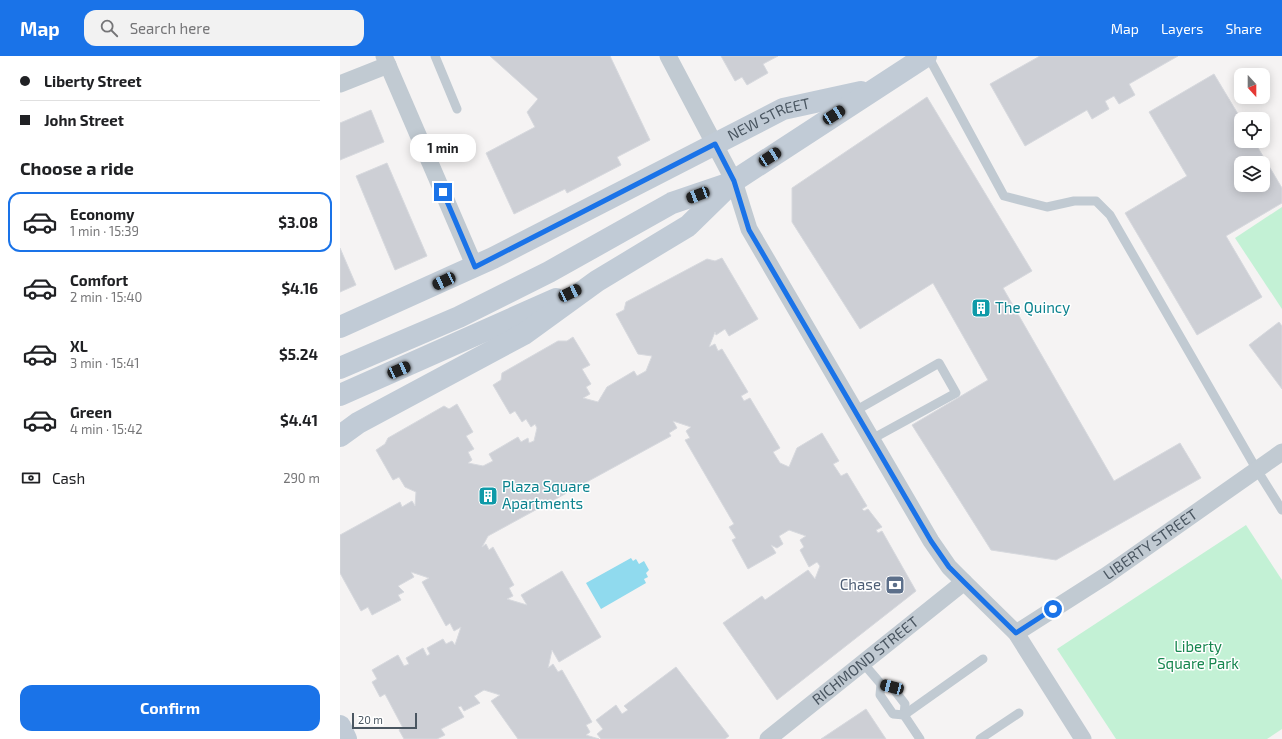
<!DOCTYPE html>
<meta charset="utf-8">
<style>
:root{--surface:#fff;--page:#f2f2f2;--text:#202124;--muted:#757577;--line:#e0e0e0;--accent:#1a73e8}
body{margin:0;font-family:"Exo 2",sans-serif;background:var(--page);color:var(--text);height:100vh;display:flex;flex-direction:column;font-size:15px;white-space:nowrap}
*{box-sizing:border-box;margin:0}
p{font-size:13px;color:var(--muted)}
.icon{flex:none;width:22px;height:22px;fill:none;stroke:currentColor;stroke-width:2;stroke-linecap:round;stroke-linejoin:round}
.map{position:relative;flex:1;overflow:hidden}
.panel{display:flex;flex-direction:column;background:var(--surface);width:340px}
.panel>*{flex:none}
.top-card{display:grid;align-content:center;height:88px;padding:0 20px;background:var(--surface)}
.needle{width:26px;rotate:159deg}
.fabs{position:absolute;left:894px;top:12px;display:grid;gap:8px}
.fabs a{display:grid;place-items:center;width:36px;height:36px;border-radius:8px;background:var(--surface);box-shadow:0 2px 10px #0003;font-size:20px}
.scale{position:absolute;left:12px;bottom:10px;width:65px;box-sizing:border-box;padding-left:4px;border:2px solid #4a5661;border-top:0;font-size:11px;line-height:14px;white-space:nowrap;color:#4a5661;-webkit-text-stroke:3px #fff;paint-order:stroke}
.end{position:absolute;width:18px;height:18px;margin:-9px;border:5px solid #1a73e8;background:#fff;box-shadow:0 0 0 2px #fff}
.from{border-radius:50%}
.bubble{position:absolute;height:28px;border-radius:12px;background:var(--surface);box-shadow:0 2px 10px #0003;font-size:13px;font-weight:700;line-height:28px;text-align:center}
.car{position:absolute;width:12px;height:24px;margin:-12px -6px;border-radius:5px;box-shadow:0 0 3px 1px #0007;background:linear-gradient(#222 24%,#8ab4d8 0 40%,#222 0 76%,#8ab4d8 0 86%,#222 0)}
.top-card b{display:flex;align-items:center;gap:14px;height:38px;font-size:15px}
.top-card b+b{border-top:1px solid var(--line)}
.top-card i{width:10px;height:10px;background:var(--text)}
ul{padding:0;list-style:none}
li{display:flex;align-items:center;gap:12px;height:60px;margin:0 8px 6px;padding:0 12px;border:2px solid transparent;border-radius:12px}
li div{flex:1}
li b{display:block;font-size:15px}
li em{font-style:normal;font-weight:700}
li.on{border-color:var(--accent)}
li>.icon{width:36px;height:36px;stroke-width:1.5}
h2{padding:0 20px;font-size:18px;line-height:48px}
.pay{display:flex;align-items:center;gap:10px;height:44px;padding:0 20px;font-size:15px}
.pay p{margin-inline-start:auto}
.button{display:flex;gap:8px;margin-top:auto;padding:8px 20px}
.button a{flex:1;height:46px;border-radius:12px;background:var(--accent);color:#fff;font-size:16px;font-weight:700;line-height:46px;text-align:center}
header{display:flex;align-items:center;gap:24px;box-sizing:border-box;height:56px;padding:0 20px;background:var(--accent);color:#fff}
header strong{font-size:19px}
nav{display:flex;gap:22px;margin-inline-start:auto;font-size:14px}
.search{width:280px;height:36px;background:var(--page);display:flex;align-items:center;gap:10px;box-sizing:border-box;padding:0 14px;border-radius:12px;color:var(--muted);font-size:15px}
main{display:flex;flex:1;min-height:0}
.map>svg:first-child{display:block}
</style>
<header>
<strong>Map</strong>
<div class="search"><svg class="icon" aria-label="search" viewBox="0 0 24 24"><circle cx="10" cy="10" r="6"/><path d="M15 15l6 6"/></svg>Search here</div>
<nav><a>Map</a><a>Layers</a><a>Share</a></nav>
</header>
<main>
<section class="panel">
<div class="top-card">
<b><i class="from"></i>Liberty Street</b>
<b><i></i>John Street</b>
</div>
<h2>Choose a ride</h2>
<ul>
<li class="on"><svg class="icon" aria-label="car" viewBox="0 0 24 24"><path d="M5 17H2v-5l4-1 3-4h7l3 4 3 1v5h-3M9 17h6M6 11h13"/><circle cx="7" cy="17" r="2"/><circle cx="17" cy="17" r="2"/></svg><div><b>Economy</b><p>1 min · 15:39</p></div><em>$3.08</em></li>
<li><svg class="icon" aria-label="car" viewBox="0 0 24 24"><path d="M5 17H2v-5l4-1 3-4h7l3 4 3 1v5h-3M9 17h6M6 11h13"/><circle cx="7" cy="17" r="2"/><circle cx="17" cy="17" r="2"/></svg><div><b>Comfort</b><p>2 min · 15:40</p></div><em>$4.16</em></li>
<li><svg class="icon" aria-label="car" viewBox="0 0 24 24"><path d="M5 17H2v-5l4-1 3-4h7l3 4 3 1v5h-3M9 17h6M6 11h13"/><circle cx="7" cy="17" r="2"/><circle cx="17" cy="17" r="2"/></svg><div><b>XL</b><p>3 min · 15:41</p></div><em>$5.24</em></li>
<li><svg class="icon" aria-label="car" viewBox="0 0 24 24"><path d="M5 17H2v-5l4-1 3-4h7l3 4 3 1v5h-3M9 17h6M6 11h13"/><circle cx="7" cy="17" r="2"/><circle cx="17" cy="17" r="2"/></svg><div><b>Green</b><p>4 min · 15:42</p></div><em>$4.41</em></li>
</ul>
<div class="pay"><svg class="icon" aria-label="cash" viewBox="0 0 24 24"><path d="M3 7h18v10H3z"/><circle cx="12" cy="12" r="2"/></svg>Cash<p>290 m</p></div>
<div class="button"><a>Confirm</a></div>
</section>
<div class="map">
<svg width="942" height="683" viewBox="0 0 942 683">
<rect width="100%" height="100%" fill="#f5f3f3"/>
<g fill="#c3f1d5">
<polygon points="942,151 942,253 895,182"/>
<polygon points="906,469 942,524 942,673 927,683 776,683 717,593"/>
</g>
<polygon fill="#90daee" points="291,502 293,505 296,503 299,508 304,505 309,514 306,517 308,521 304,523 306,527 261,553 246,527"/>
<g fill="#cdcfd5" stroke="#d7d9de" fill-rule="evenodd">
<polygon points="150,0 270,0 310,84 277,101 281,109 227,137 225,133 174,158 146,97 195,71 187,56 198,43"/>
<polygon points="381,0 438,0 423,8 428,17 407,29 402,21 395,25"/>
<polygon points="700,0 838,0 789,28 795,39 779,48 774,40 765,45 769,53 752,63 747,54 685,90 650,28"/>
<path d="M874 18 901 63V85H914L942 132V147L886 180 922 241 857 279 785 157 847 120 809 56ZM901 107H923V129H901Z"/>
<polygon points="587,41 692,215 663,232 774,425 840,387 861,422 716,504 651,494 572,369 648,324 593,227 520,273 452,166 452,132"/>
<polygon points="31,54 44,86 0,104 0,67"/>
<polygon points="47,107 87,200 55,214 16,120"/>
<polygon points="0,192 16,229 0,236"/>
<polygon points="382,202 418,263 389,280 385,273 376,279 375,276 369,291 375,288 378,295 382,293 408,336 401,340 404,345 410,342 440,392 433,396 440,407 449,411 457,392 482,377 499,405 493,408 501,420 507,417 527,450 522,453 524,455 528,453 542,471 536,474 538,477 542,475 576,535 437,644 383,567 422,540 425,544 468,514 475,523 480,510 477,506 469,511 460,494 464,491 460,484 466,480 449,474 439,480 443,488 437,492 431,489 436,497 408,513 392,484 396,482 389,471 394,468 345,384 350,382 346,375 351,371 333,365 337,372 329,377 331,380 148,480 142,491 146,488 149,494 153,491 174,529 169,532 173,540 167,543 187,549 181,539 222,515 261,581 219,606 212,594 208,612 213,608 218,616 222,614 252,666 246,669 250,676 246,679 259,683 178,683 151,645 160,639 144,634 134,640 140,647 124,655 121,650 118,651 124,661 101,673 105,679 97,683 64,683 59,674 63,672 45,638 40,641 32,626 37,623 32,614 58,599 64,610 69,608 66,602 83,592 87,600 90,598 87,592 103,583 106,588 112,585 115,589 121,571 114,575 110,567 106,570 82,526 89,522 71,516 74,521 58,530 64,536 58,539 61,544 32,559 28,551 21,555 0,517 0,479 60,446 62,451 72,445 75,450 76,436 65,431 59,421 53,424 36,394 45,388 48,382 104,350 109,353 117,348 133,376 126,380 134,393 128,396 132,404 128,407 143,410 153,405 149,398 178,381 181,386 188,382 189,387 194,385 197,372 195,368 191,371 186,363 182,366 175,355 170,358 153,329 161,324 162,317 218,285 227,285 233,281 250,309 242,313 251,328 246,331 250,338 243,342 258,346 267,331 294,315 297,320 306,315 312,300 298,298 276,258 284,254 286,246 367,203 375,205"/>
<polygon points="939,266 942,270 942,333 909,289"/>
<polygon points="336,611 389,680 385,683 261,683 257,678 263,673 256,664 276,649 282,658 288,654 284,650"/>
<polygon points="526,653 546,683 481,683"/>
</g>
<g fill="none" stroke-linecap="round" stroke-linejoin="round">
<g stroke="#c1cad2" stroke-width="9">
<polyline points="95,0 117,53"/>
<polyline points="588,0 664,140 707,151 734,145 756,145 770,159 917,414 942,454"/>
<polyline points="515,355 599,307 616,337 532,383"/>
<polyline points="523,607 541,628 552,631 565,648 564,659 580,683"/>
<polyline points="541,628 540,639 553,658 564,659 643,603"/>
<polyline points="640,683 679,657"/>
</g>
<g stroke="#c1cad2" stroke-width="17">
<polyline points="44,0 135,211"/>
<polyline points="328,0 394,125 409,173 591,485 609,511 624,526 676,577 743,683"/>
<polyline points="0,28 48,9"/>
<path id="s1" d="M676 577 767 519 942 396"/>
<path id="s2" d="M428 683 624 526"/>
</g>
<g stroke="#c1cbd6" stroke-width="22">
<path id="s3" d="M0 271 153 202 443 53 521 36"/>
<polyline points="0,312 119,261 209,216 332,147 385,129"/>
<polyline points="0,339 216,243"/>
<polyline points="0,380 18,367 184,278 257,225 348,170 394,125 586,0"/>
<polyline points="0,670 6,683"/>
</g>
</g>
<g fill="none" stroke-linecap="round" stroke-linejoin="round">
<polyline stroke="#1a73e8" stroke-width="5" points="103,136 135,211 375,88 394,125 409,174 591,485 609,511 624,526 676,577 713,553"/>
</g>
<defs>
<g id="building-square" transform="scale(1)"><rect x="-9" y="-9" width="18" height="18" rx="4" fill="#0f9aa8" stroke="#fff"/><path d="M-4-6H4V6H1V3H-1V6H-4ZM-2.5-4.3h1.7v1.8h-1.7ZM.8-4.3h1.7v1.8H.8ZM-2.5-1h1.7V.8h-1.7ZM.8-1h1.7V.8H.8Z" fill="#fff"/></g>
<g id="bank-square" transform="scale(1)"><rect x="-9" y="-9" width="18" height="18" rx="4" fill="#5c6f8a" stroke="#fff"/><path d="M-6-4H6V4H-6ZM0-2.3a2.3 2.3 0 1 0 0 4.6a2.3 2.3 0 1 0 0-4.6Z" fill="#fff"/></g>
</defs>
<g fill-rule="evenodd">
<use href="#building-square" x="641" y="252"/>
<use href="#building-square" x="148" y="440"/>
<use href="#bank-square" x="555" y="529"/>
</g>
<g text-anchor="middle" stroke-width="3" stroke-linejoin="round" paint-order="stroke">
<g font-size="15" fill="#4a5661" stroke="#fff">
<text dy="5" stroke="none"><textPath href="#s3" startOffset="477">NEW STREET</textPath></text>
<text dy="5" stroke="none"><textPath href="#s1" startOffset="161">LIBERTY STREET</textPath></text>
<text dy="5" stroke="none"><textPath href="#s2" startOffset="125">RICHMOND STREET</textPath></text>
</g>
<g font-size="15" fill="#0d838f" stroke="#fff" text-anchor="start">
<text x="655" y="257">The Quincy</text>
<text x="162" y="436">Plaza Square<tspan x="162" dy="17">Apartments</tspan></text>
</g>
<g font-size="15" fill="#4e5e75" stroke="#fff" text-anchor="end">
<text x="541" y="534">Chase</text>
</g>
<g font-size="15" fill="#17864f" stroke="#fff">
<text x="858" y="596">Liberty<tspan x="858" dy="17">Square Park</tspan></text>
</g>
</g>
</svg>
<div class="fabs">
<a><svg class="needle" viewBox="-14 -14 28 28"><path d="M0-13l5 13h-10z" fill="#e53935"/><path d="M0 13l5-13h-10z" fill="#757577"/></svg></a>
<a><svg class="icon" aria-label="locate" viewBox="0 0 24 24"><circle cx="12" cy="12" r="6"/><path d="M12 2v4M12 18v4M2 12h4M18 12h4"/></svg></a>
<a><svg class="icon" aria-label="layers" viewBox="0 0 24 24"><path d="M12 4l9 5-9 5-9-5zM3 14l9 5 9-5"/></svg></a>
</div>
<div class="scale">20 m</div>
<i class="end from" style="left:713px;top:553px"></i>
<i class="end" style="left:103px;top:136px"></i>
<div class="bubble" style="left:70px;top:78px;width:66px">1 min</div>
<i class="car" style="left:494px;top:59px;rotate:57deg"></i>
<i class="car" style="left:430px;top:101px;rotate:57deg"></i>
<i class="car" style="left:358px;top:139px;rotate:249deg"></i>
<i class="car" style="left:104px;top:225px;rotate:245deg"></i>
<i class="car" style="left:230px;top:237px;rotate:65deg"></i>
<i class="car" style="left:59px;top:314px;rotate:66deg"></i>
<i class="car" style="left:552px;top:631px;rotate:285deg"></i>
</div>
</main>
